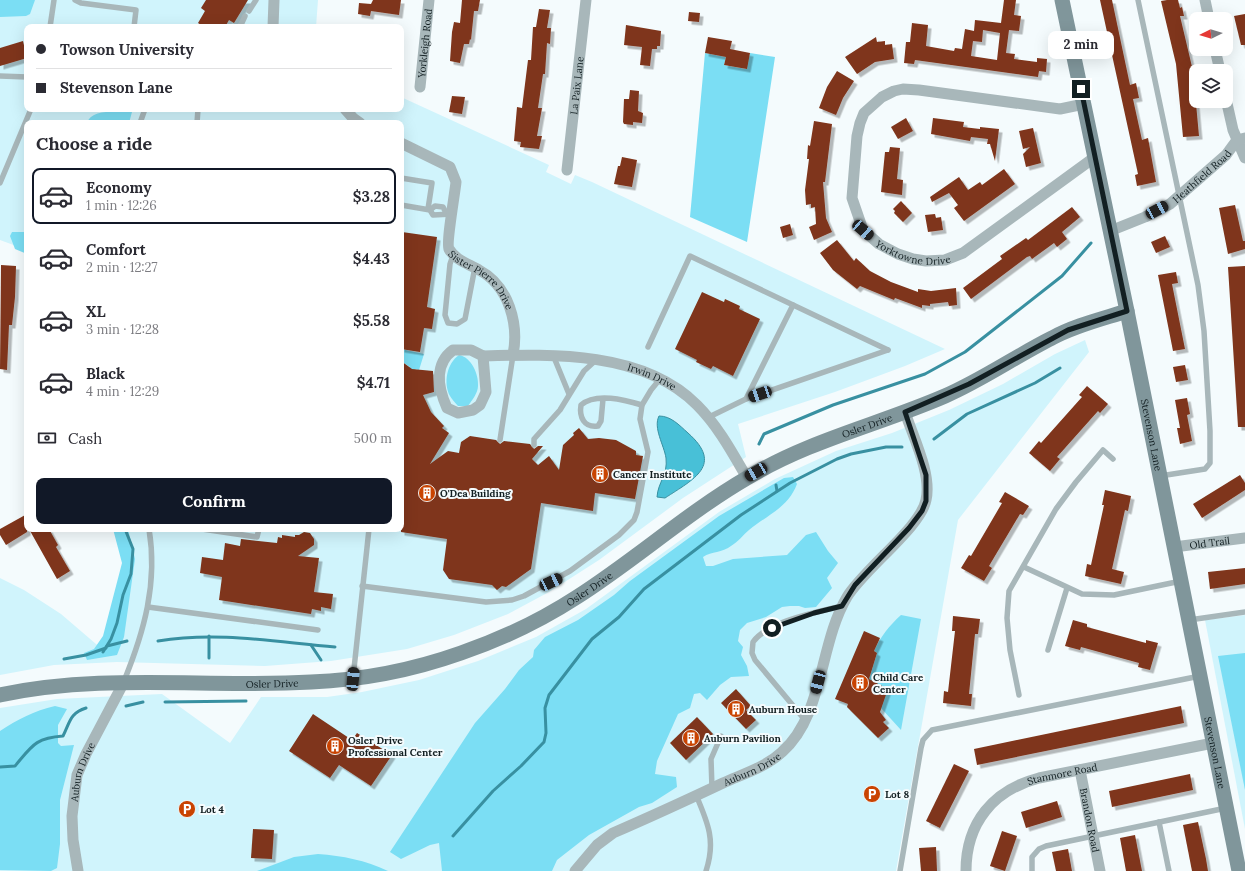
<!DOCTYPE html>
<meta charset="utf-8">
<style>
:root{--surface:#fff;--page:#f7f7f7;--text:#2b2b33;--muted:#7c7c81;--line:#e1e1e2;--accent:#111827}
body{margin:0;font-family:Lora,serif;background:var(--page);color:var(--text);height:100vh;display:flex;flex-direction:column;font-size:15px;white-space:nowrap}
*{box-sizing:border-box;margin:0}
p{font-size:13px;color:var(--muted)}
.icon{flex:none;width:22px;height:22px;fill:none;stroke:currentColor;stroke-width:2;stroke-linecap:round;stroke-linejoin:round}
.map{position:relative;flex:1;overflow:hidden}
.drawer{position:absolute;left:24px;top:120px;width:380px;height:412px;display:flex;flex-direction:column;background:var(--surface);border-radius:8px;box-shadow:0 4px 16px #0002}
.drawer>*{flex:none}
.top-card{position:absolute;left:24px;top:24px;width:380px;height:88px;border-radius:8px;box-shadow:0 4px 16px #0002;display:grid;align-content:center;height:88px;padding:0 12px;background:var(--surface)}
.needle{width:26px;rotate:265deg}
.tools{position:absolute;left:1189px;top:12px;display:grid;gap:8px}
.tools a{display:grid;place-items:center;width:44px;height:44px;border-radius:8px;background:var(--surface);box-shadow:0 4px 16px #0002;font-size:20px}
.end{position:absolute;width:18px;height:18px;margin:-9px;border:5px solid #121f22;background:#fff;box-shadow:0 0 0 2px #fff}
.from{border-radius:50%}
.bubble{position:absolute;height:28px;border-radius:8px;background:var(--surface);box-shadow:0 4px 16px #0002;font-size:13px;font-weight:700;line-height:28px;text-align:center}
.car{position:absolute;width:12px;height:24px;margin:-12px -6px;border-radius:5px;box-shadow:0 0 3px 1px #0007;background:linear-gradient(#222 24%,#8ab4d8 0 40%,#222 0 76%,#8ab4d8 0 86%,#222 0)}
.top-card b{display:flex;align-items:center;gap:14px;height:38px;font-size:15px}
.top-card b+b{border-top:1px solid var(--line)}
.top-card i{width:10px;height:10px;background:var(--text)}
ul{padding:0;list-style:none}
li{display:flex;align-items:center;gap:12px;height:56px;margin:0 8px 6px;padding:0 4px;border:2px solid transparent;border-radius:8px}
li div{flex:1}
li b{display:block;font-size:15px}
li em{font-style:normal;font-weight:700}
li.current{border-color:var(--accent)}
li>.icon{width:36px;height:36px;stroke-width:1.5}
h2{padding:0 12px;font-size:18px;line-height:48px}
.pay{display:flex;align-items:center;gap:10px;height:44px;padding:0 12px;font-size:15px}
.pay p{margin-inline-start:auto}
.button{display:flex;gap:8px;margin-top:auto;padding:8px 12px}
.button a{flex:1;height:46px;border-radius:8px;background:var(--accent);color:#fff;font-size:16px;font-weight:700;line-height:46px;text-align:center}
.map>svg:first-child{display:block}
</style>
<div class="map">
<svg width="1245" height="871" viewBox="0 0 1245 871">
<defs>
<filter id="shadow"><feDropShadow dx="3.5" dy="3.5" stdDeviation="0" flood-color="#0004"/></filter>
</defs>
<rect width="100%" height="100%" fill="#f4fbfd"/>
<g fill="#d0f4fc">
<polygon points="0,0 318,0 316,27 27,27 27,109 401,109 401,97 549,165 546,172 571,184 575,175 592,182 945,349 905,366 835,392 738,424 746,457 683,498 599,560 549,592 508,614 454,635 407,649 331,661 265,666 117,662 54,665 0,675 0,578 24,590 61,614 110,656 129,561 120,529 401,529 401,123 27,123 27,250 0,240"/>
<polygon points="1085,340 1089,352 958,520 896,871 0,871 0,708 57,699 162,694 230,743 261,697 327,697 362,692 419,680 478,661 536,637 586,609 719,512 775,479 836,451 892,433 949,410 1003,384 1055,354"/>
<polygon points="1245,615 1245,829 1205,620"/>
</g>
<g fill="#7bdef4">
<polygon points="0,0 35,0 30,14 26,16 0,17"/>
<polygon points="705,53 726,57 724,65 746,69 750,53 775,57 747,242 690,217"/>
<path d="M132 112 129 123H87C92 108 119 112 132 112Z"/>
<polygon points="12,232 27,232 27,254 15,249 10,236"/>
<polygon points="401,349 424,354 419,370 416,369 413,372 409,369 410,367 401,361"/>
<path d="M459 355C471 357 479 374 478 386 478 393 472 400 468 406H458C455 403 452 399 450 396 443 383 447 363 459 355Z"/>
<path d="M793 477 797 484C788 508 767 515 749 530 743 535 738 542 731 546 722 553 712 551 703 557L706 566H713L733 559 787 555 806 535 816 532 828 551 838 563 827 578 832 588 816 607 805 608 799 606H790L782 607 766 617 747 623 740 630 738 641 743 647 741 655 747 666 749 676 731 677 720 685 707 700 700 693 694 694 690 708 678 714 657 761 655 774 676 777 677 787 652 803 639 807 589 835 557 860 552 871H442L439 843 430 845 401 859 390 852 475 723 505 689 519 670 533 657 534 650 545 637 578 620 614 595 630 581 719 516 784 478Z"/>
<polygon points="113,529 128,529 135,559 124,637 117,655 87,660 84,653 94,649 103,636 122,563"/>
<path d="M901 615 921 619 901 730 881 708 869 679 877 653 874 651C881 636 889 626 901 615Z"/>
<polygon points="1245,653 1245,790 1218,656"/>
<path d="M55 706 67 709 58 725V743L61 746 74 745 60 800V844L57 868 51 871 0 870V731C18 719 34 711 55 706Z"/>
<path d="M318 854C343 856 365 860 388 871H257L294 857Z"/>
</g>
<path fill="#48c0d7" stroke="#3890a1" d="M659 416C671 416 679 425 688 433 724 465 694 479 665 498L657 497C658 482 668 475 666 458 664 445 653 428 659 416Z"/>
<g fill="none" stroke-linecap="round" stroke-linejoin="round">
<g stroke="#3890a1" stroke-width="3">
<polyline points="934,439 967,414 1035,383 1060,368"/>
<polyline points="759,444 764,434 833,405 925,374 965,352 1062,276 1091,243"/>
<polyline points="776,485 777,491"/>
<path d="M158 641C218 631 275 642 335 647"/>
<polyline points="311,645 321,660"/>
<polyline points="107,646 127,641"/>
<polyline points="103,652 111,639 117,623 123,595 131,574 133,549 125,529"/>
<polyline points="209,658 209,636"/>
<polyline points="64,659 86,655 106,648"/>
<polyline points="165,702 246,701"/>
<polyline points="126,706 143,702"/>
<path d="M0 767 15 766C32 746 35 738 63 736 70 722 70 713 86 708"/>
<polyline points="453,836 493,791 521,766 544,742 546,733 545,708 549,695 592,639 619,617 644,589 741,515 790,483 837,459 851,454 886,447 902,447"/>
</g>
</g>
<g fill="#7f351b" fill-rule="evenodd" filter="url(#shadow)">
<polygon points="206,0 248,0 234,23 229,20 225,27 204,27 198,23 205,11 201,8"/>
<polygon points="373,0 401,0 399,15 371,11 370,16 358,14 359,3 371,4"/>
<polygon points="462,0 480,0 478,11 474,11 471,40 470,39 469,44 464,44 460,63 450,61 452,32 454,22 460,23"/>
<path d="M1004 0H1016L1014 15 1021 16 1019 31 1009 30 1006 53 1015 54 1014 59 1037 62V58L1047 59 1046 72 1039 71 1038 77 915 60 914 64 904 63 906 42H910L912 23 928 25 926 46 954 51 955 48 962 49 965 29 974 31 975 20 1001 23ZM983 30 1000 33 997 60 971 56 973 41 982 42Z"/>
<polygon points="1100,0 1112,0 1130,85 1136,83 1139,98 1133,99 1142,140 1148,138 1156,182 1137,186 1135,175 1138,174"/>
<polygon points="1167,0 1178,0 1180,8 1182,7 1184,16 1180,16 1193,71 1199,136 1183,137 1176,64 1161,1"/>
<polygon points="539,9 550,10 547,28 551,28 550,44 547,43 545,74 543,74 538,108 542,108 537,136 542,136 539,149 520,147 521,142 514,141 517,107 522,108 528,60 531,60 533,27 536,27"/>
<polygon points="689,12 700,13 699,22 688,21"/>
<polygon points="1245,14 1245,45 1241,45 1234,16"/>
<polygon points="626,25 661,31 660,46 657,46 657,49 652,49 650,66 640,65 642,47 624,45"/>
<polygon points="708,37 732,41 730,49 750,53 747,69 724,65 726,57 705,53"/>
<polygon points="876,37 877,42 885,41 885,45 892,44 894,59 875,62 857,74 845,57"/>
<polygon points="23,41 27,58 0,66 0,48"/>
<polygon points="837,71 854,81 843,98 836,115 819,108 827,87"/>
<polygon points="630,90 639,91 638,111 643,113 642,123 633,122 633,125 624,124 623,122 624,99 629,99"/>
<polygon points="452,96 465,97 462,114 449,112"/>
<polygon points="906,118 913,131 898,139 891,127"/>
<polygon points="933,118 964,122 963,127 980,129 980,127 999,129 995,161 990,144 987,144 988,139 971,137 970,141 931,134"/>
<polygon points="814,121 832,124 825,182 823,182 826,218 832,232 814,240 809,227 816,224 815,207 811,208 811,204 806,205 805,190 809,159 807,159 808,145 810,146"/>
<polygon points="1033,128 1041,163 1026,167 1023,154 1030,147 1023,149 1019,131"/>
<polygon points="890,147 900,148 897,179 903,180 902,195 881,192 885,152 889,152"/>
<polygon points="622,157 637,160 632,187 614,184 618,166 620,166"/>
<polygon points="1004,169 1015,184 964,221 954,208 958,205 949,193 932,202 930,197 959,177 968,190 980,182 982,185"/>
<polygon points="901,201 912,213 903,222 894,213 895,211 893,209"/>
<polygon points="1235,205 1243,241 1245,241 1245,249 1228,254 1219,208"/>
<polygon points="1072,207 1080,217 1062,232 1067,239 1057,247 1054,243 1032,259 1030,256 1027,257 971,299 963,288 1002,259 1000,256 1026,238 1028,240"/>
<polygon points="935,214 936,218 941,217 943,230 928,232 925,215"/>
<polygon points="790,224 793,235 783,238 780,227"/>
<polygon points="402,232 437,237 427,307 435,309 432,329 424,328 420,352 401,349"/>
<polygon points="1165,236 1170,247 1156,253 1151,242"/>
<polygon points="837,240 854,261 856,258 870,271 891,282 918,292 918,289 931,291 956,288 957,305 949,306 948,302 930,304 930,306 922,305 922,308 895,298 894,300 860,286 857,289 833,270 820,253"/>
<polygon points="1,265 16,266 15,297 12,325 9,325 7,370 0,369"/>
<polygon points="1245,266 1245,427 1238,427 1228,267"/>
<polygon points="1176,272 1178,283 1172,284 1185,349 1173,351 1158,275"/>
<polygon points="702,292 724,302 725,299 740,306 739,309 760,319 733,376 713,366 711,369 696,362 697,360 675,349"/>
<polygon points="401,361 412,369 433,371 434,392 423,395 431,412 444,426 442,428 449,433 430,464 448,451 459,453 461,442 470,436 496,440 500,444 504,441 530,444 534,449 538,446 543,446 532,459 538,465 549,456 559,470 563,445 574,435 573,433 579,428 588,439 599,438 616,440 636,451 636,455 643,456 635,499 595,493 593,511 541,503 531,569 506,587 502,586 497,590 492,585 449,579 443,570 447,539 401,532"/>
<polygon points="1185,365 1188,380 1176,382 1173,367"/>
<polygon points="1087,386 1108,404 1100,413 1098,411 1057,457 1060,459 1050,471 1029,453 1039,441 1041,443 1082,397 1079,395"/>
<polygon points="1187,398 1190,414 1187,415 1192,441 1180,444 1177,428 1180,428 1175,400"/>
<polygon points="1240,475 1245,483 1245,490 1202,518 1193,504"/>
<polygon points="1105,490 1131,496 1128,511 1125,510 1112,569 1124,572 1121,584 1085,576 1087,564 1091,565 1104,505 1102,505"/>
<polygon points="1005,492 1029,506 1023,515 1020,514 989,566 992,568 984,581 961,568 969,555 971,556 1002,503 999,502"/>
<polygon points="27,514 27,532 6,545 0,535 0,529"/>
<polygon points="29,529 49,529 58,545 56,547 70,571 57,579"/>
<polygon points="304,532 310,533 314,539 314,545 298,556 319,558 314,592 333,594 331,609 321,607 321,611 312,609 311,614 219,600 222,577 200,573 202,557 223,560 225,543 240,546 241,539 277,543 278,537 282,538 282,535 295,537 295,535 299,535"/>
<polygon points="1245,568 1245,584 1210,589 1208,572"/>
<polygon points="953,616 980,619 978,634 975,634 969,694 972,694 971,706 943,703 944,691 948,692 955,631 952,631"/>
<polygon points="1073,620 1087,624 1087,627 1146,643 1146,640 1158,643 1150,670 1138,667 1139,663 1081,647 1080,650 1065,646"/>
<polygon points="864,631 880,638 874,651 877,653 869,679 888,689 880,712 886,720 883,722 889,728 878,738 847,707 848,704 835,699"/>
<polygon points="736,689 751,706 746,710 756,720 746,729 721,703"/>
<polygon points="1181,706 1184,723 977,765 974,749"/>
<polygon points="313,714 352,740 357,733 392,755 371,786 339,765 330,778 289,751"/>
<polygon points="697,717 713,734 686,760 670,743"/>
<polygon points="954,764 969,771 940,828 926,821"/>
<polygon points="1190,774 1193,790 1112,807 1109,791"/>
<polygon points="1057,801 1062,817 1026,828 1021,812"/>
<polygon points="1198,822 1206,859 1208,871 1192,871 1183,825"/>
<polygon points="253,829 274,830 272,859 251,858"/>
<polygon points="1002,831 1017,836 1005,871 990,866"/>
<polygon points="1135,835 1142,871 1126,871 1120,838"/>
<polygon points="936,847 937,871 921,871 919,848"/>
<polygon points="1068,849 1072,871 1056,871 1052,852"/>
</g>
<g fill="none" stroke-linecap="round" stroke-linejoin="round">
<g stroke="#a8b7ba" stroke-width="5.5">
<polyline points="75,0 81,3 136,10 134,27"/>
<polyline points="1138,0 1198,285 1204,331 1210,431 1210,463 1205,469 1160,476"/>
<polyline points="249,11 256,0"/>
<polyline points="50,27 54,0"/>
<polyline points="240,27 245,16"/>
<polyline points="0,76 27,77"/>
<polyline points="140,123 145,109"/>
<polyline points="197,123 198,109"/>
<polyline points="401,178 432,183 428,209"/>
<polyline points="0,183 31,109"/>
<polyline points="401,205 430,210 433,215 452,214"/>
<polyline points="430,210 435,206 443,207 446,213"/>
<polyline points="453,255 450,264 445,315 448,323 457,324 465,319 475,267"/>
<polyline points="648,347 690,256 888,350"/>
<polyline points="553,355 569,394"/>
<path d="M603 399 601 421 598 426C584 428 579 417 581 405 596 392 625 400 642 405"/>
<polyline points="746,399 888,350"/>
<polyline points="709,417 746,399 793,305"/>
<polyline points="500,440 513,355"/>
<polyline points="534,445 534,439 560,410 584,371 596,360"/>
<polyline points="202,529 257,537 259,529"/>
<polyline points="1024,567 1082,594 1114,595 1181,581"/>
<polyline points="362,586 486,602 512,600 524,596 570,571 619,535 634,520 637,512 648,452 640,419 642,405 651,390 660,379"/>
<polyline points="148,607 318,630"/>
<polyline points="1189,620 1245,612"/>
<polyline points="1048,650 1067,588"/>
<polyline points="353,678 369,529"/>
<path d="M124 681C144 632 158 583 149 529"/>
<polyline points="1019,695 1010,650 1007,618 1009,591 1056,509 1076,482 1103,450 1113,459"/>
<path d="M805 720 755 660 752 653 753 642C768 621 818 612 842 606"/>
<polyline points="712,788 711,759 721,736"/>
<path d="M696 795C708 823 716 841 706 871"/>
<polyline points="1159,822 1169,871"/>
<polyline points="900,871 921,748 923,740 932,730 1200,676"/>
<polyline points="1032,871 1032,857 1039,849 1046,846 1226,808"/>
</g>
<g stroke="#a8b7ba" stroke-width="11">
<polyline points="1205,0 1209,19"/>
<polyline points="273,27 274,0"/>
<polyline points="1215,49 1220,71"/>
<path id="s1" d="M420 87 429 0"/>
<polyline points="1226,99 1233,130 1245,158"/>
<path id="s2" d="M1084 104 1060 109 919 90 903 89 894 91 882 97 864 113 860 123 857 136 852 198 863 230 879 244 898 254 913 259 926 261 945 260 963 253 1095 157"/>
<polyline points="345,109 353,118 360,123"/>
<path id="s3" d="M401 143 450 167 456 182C455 193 446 243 449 249 455 260 469 264 479 270 509 286 519 324 513 355"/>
<path id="s4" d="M567 170 586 0"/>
<path id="s5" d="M1110 231 1145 217 1170 204 1226 155 1237 140 1245 138"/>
<path d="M453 350H471L483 356 486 392 480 405 473 410 458 413 447 408C438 388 434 364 453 350Z"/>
<path id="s6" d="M483 356C552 354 644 351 697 405 718 426 732 452 747 478"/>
<path id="s7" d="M1174 547 1245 538"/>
<path id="s8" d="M1080 770 1100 871"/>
<path id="s9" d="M78 871 73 840 72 816 77 775 86 754 124 682"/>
<path id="s10" d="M575 871 597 845 613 833C650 817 687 800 723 783 743 774 766 767 782 752 824 715 819 644 847 597 864 569 921 527 926 500 932 474 913 437 905 412"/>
<path id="s11" d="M966 871C966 823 993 790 1039 778L1213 743"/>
</g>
<g stroke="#80969b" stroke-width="15">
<path id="s12" d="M1062 0 1127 311 1239 871"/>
<path id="s13" d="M0 695C103 673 207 688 311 682 362 680 413 670 461 653 502 639 540 621 577 597 635 560 687 513 747 478 810 440 878 425 945 396 982 380 1016 356 1052 338 1076 325 1102 319 1127 311"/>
</g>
</g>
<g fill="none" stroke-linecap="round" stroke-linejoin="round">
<polyline stroke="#121f22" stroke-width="5" points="772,628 814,613 842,606 855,585 909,528 922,511 926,501 926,475 905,412 969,384 1068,330 1127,311 1081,89"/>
</g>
<defs>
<g id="building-disc" transform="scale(0.9)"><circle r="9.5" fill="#c94301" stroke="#f4fbfd"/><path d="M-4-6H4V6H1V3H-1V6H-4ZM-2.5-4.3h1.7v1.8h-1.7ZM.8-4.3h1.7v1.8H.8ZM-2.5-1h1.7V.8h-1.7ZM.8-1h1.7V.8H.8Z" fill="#fff"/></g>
<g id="parking-disc" transform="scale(0.9)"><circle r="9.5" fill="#c94301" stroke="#f4fbfd"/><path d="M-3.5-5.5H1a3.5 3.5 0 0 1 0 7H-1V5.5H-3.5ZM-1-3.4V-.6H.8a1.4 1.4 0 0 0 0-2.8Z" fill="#fff"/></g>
</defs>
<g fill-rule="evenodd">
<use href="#building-disc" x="600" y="474"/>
<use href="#building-disc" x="427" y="493"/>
<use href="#building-disc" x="860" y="683"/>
<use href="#building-disc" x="736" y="709"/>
<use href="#building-disc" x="691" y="738"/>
<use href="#building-disc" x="335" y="746"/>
<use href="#parking-disc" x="872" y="794"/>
<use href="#parking-disc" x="187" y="809"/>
</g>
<g text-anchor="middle" stroke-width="4" stroke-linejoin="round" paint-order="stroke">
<g font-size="10" fill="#121f22" stroke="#f4fbfd">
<text dy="4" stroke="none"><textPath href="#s1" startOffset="44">Yorkleigh Road</textPath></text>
<text dy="4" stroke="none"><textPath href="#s4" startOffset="85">La Paix Lane</textPath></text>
<text dy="4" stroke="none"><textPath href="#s5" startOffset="108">Heathfield Road</textPath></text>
<text dy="4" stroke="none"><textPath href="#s2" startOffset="407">Yorktowne Drive</textPath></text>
<text dy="4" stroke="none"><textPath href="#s3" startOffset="184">Sister Pierre Drive</textPath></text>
<text dy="4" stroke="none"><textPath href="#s6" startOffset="172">Irwin Drive</textPath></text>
<text dy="4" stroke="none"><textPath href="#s13" startOffset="933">Osler Drive</textPath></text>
<text dy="4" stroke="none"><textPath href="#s12" startOffset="444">Stevenson Lane</textPath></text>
<text dy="4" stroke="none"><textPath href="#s7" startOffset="36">Old Trail</textPath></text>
<text dy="4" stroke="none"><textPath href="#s13" startOffset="609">Osler Drive</textPath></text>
<text dy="4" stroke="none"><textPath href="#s13" startOffset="273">Osler Drive</textPath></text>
<text dy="4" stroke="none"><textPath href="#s12" startOffset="768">Stevenson Lane</textPath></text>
<text dy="4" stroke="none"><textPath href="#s10" startOffset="207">Auburn Drive</textPath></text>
<text dy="4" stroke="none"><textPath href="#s9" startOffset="101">Auburn Drive</textPath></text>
<text dy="4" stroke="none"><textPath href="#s11" startOffset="152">Stanmore Road</textPath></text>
<text dy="4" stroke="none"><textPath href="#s8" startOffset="51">Brandon Road</textPath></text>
</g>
<g font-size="10" font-weight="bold" fill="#121f22" stroke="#f4fbfd" text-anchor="start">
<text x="613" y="478">Cancer Institute</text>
<text x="440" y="497">O'Dea Building</text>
<text x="873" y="681">Child Care<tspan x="873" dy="12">Center</tspan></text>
<text x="749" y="713">Auburn House</text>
<text x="704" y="742">Auburn Pavilion</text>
<text x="348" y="744">Osler Drive<tspan x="348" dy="12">Professional Center</tspan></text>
<text x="885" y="798">Lot 8</text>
<text x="200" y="813">Lot 4</text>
</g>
</g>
</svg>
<div class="tools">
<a><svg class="needle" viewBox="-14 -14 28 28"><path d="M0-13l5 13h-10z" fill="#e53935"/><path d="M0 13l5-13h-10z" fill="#7c7c81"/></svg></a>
<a><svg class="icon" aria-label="layers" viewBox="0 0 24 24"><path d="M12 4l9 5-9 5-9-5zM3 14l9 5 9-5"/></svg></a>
</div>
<i class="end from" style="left:772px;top:628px"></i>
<i class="end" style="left:1081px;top:89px"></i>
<div class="bubble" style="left:1048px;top:31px;width:66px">2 min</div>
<i class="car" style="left:1157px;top:210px;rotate:62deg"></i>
<i class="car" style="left:863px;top:230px;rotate:131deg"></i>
<i class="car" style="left:760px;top:394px;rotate:251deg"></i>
<i class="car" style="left:756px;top:472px;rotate:240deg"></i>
<i class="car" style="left:551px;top:582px;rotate:65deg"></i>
<i class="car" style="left:353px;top:679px;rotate:5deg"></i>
<i class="car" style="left:818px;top:682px;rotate:195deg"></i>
<div class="top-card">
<b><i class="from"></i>Towson University</b>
<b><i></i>Stevenson Lane</b>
</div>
<section class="drawer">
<h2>Choose a ride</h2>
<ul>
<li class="current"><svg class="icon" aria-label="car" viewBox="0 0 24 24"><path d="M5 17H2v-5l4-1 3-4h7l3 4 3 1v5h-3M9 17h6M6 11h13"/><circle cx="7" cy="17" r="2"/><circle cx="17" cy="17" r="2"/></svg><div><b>Economy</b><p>1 min · 12:26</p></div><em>$3.28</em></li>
<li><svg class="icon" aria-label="car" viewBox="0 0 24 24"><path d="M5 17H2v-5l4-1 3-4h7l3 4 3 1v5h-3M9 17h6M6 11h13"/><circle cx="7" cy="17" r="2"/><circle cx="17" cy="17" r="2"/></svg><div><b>Comfort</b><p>2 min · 12:27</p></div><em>$4.43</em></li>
<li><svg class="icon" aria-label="car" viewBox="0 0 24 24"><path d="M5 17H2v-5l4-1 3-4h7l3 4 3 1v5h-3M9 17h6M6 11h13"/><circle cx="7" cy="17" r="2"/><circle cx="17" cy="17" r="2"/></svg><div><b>XL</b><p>3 min · 12:28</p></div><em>$5.58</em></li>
<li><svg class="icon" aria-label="car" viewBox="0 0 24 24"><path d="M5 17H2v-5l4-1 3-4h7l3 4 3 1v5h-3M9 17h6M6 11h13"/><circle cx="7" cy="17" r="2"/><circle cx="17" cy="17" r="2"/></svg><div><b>Black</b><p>4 min · 12:29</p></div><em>$4.71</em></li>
</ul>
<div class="pay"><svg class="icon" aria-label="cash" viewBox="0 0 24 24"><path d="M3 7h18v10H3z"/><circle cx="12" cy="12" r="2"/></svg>Cash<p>500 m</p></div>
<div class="button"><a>Confirm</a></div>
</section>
</div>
